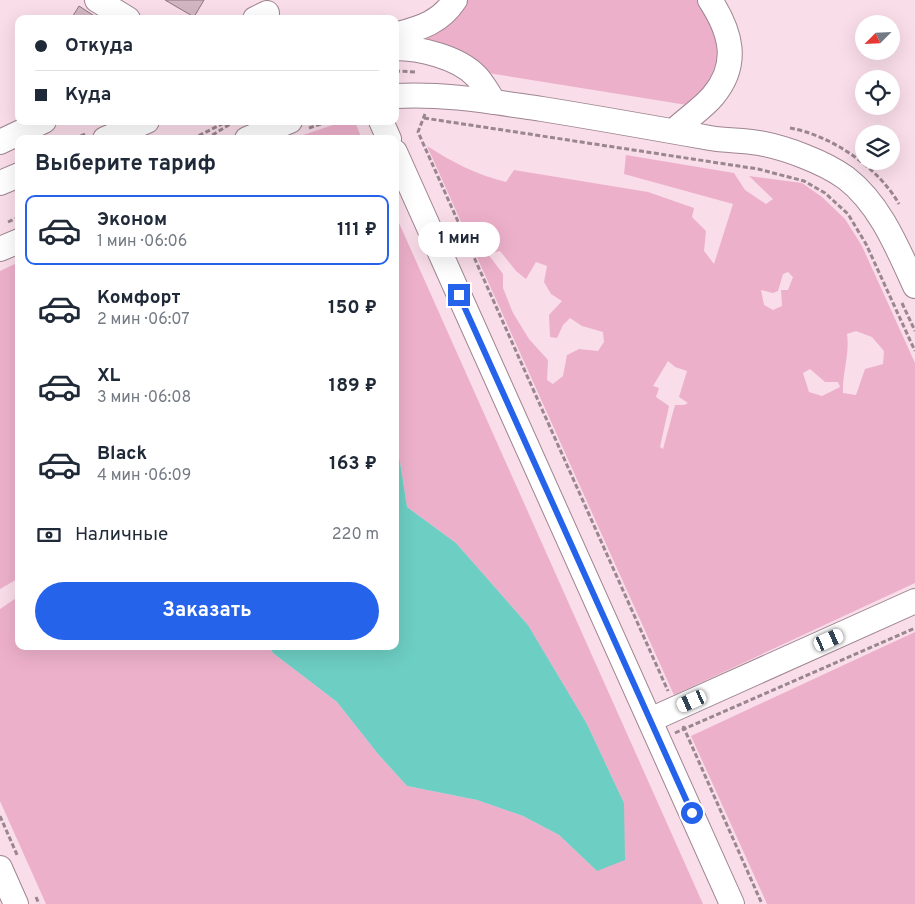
<!DOCTYPE html>
<html lang="ru">
<meta charset="utf-8">
<style>
:root{--surface:#fff;--page:#f2f2f3;--text:#1f2937;--muted:#747a83;--line:#e0e1e3;--accent:#2563eb}
body{margin:0;font-family:Overpass,sans-serif;background:var(--page);color:var(--text);height:100vh;display:flex;flex-direction:column;font-size:19px;white-space:nowrap}
*{box-sizing:border-box;margin:0}
p{font-size:16px;color:var(--muted)}
.icon{flex:none;width:28px;height:28px;fill:none;stroke:currentColor;stroke-width:2;stroke-linecap:round;stroke-linejoin:round}
.map{position:relative;flex:1;overflow:hidden}
.drawer{position:absolute;left:15px;top:135px;width:384px;height:515px;display:flex;flex-direction:column;background:var(--surface);border-radius:10px;box-shadow:0 5px 20px #0002}
.drawer>*{flex:none}
.top-card{position:absolute;left:15px;top:15px;width:384px;height:110px;border-radius:10px;box-shadow:0 5px 20px #0002;display:grid;align-content:center;height:110px;padding:0 20px;background:var(--surface)}
.needle{width:32px;rotate:246deg}
.fabs{position:absolute;left:855px;top:15px;display:grid;gap:10px}
.fabs a{display:grid;place-items:center;width:45px;height:45px;border-radius:50%;background:var(--surface);box-shadow:0 5px 20px #0002;font-size:25px}
.end{position:absolute;width:22px;height:22px;margin:-11px;border:6px solid #2563eb;background:#fff;box-shadow:0 0 0 2px #fff}
.from{border-radius:50%}
.bubble{position:absolute;height:35px;border-radius:18px;background:var(--surface);box-shadow:0 5px 20px #0002;font-size:16px;font-weight:700;line-height:35px;text-align:center}
.car{position:absolute;width:15px;height:30px;margin:-15px -8px;border-radius:6px;box-shadow:0 0 4px 1px #0007;background:linear-gradient(#fff 24%,#345 0 40%,#fff 0 76%,#345 0 86%,#fff 0)}
.top-card b{display:flex;align-items:center;gap:18px;height:48px;font-size:19px}
.top-card b+b{border-top:1px solid var(--line)}
.top-card i{width:12px;height:12px;background:var(--text)}
ul{padding:0;list-style:none}
li{display:flex;align-items:center;gap:15px;height:70px;margin:0 10px 8px;padding:0 10px;border:2px solid transparent;border-radius:10px}
li div{flex:1}
li b{display:block;font-size:19px}
li em{font-style:normal;font-weight:700}
li.on{border-color:var(--accent)}
li>.icon{width:45px;height:45px;stroke-width:1.5}
h2{padding:0 20px;font-size:22px;line-height:60px}
.pay{display:flex;align-items:center;gap:12px;height:55px;padding:0 20px;font-size:19px}
.pay p{margin-inline-start:auto}
.action{display:flex;gap:10px;margin-top:auto;padding:10px 20px}
.action a{flex:1;height:58px;border-radius:30px;background:var(--accent);color:#fff;font-size:20px;font-weight:700;line-height:58px;text-align:center}
.map>svg:first-child{display:block}
</style>
<div class="map">
<svg width="915" height="904" viewBox="0 0 915 904">
<rect width="100%" height="100%" fill="#f9dde9"/>
<g fill="#edb0cb" fill-rule="evenodd">
<polygon points="462,0 698,0 725,54 706,94 687,105 482,72 420,43 424,32"/>
<polygon points="355,122 362,139 291,139 336,124"/>
<path d="M427 146C452 162 477 175 506 182L514 170 648 192 694 208 692 217 706 231 704 251 714 264 733 204 624 174 626 155 734 173 745 190 766 204 773 199 749 176 802 183 822 197 845 219 862 246 915 363V583L674 695ZM500 251 516 271 526 279 536 262 547 266 544 282 551 294 562 301 549 315 550 337 557 338 563 325 570 318 582 326 603 332 604 342 598 351 579 349 567 355 563 376 553 384 547 380 548 360 529 339 513 313 503 288V274L488 254ZM788 272 793 277 788 290H781L782 306 773 310 764 305 761 290 773 293 778 291 783 274ZM856 331 872 337 884 351 883 364 865 369 856 395 843 393C842 373 850 355 847 334ZM668 361 675 367 687 371 679 397 688 403 684 405H675L663 449 660 447 669 406 656 397 659 388 653 386ZM810 369 825 382H838L840 387 822 396 809 392 803 373Z"/>
<polygon points="395,214 703,904 46,904 0,801 0,609 19,596 19,646 269,646 273,653 337,702 378,754 407,786 477,800 523,816 559,835 597,871 624,803 587,724 528,625 456,543 407,507 395,430"/>
<polygon points="19,262 19,578 0,589 0,271"/>
<polygon points="915,632 915,904 767,904 691,736"/>
</g>
<polygon fill="#6dcec3" points="395,430 407,507 456,543 528,625 587,724 624,803 625,860 597,871 559,835 523,816 477,800 407,786 378,754 337,702 273,653 269,646 395,646"/>
<g fill="#d2b7c2" stroke="#8e7680">
<polygon points="165,0 204,0 194,17"/>
<polygon points="79,6 99,19 71,19"/>
</g>
<g fill="none" stroke-linecap="round" stroke-linejoin="round">
<g stroke="#9e8590" stroke-width="26">
<g id="minor">
<polyline points="97,0 128,19"/>
<polyline points="255,19 267,13"/>
<path d="M395 35C420 28 440 23 455 0"/>
<path d="M395 48C419 48 458 57 476 76 483 83 488 93 494 102"/>
<path d="M395 96C444 93 493 102 542 109 598 118 654 128 710 138 726 141 743 140 759 143 786 148 824 162 846 178 880 204 898 249 915 286"/>
<polyline points="381,121 389,139"/>
<path d="M675 130C686 119 702 109 713 96 740 64 731 32 710 0"/>
<polyline points="105,139 147,121"/>
<polyline points="247,139 290,121"/>
<polyline points="0,142 44,121"/>
<polyline points="395,152 732,904"/>
<polyline points="0,183 19,175"/>
<polyline points="0,249 19,241"/>
<polyline points="650,720 915,601"/>
<polyline points="0,868 16,904"/>
</g>
</g>
<g stroke="#9a868e" stroke-width="3" stroke-dasharray="5 2.5" stroke-linecap="butt">
<polyline points="395,71 416,72"/>
<polyline points="425,114 418,132 668,691"/>
<polyline points="424,118 758,169 804,181 825,193 848,214 866,244 915,351"/>
<polyline points="309,128 330,121"/>
<path d="M790 128C831 135 879 168 899 204"/>
<polyline points="74,139 85,134"/>
<polyline points="192,139 228,121"/>
<polyline points="206,139 235,121"/>
<polyline points="8,222 19,217"/>
<polyline points="902,303 915,331"/>
<polyline points="683,726 762,904"/>
<polyline points="675,733 915,628"/>
<polyline points="0,816 18,857"/>
<polyline points="36,897 39,904"/>
</g>
<use href="#minor" stroke="#fff" stroke-width="24"/>
</g>
<g fill="none" stroke-linecap="round" stroke-linejoin="round">
<polyline stroke="#2563eb" stroke-width="6" points="459,295 692,813"/>
</g>
</svg>
<div class="fabs">
<a><svg class="needle" viewBox="-14 -14 28 28"><path d="M0-13l5 13h-10z" fill="#e53935"/><path d="M0 13l5-13h-10z" fill="#747a83"/></svg></a>
<a><svg class="icon" aria-label="locate" viewBox="0 0 24 24"><circle cx="12" cy="12" r="6"/><path d="M12 2v4M12 18v4M2 12h4M18 12h4"/></svg></a>
<a><svg class="icon" aria-label="layers" viewBox="0 0 24 24"><path d="M12 4l9 5-9 5-9-5zM3 14l9 5 9-5"/></svg></a>
</div>
<i class="end from" style="left:692px;top:813px"></i>
<i class="end" style="left:459px;top:295px"></i>
<div class="bubble" style="left:418px;top:222px;width:82px">1 мин</div>
<i class="car" style="left:829px;top:640px;rotate:66deg"></i>
<i class="car" style="left:692px;top:701px;rotate:246deg"></i>
<div class="top-card">
<b><i class="from"></i>Откуда</b>
<b><i></i>Куда</b>
</div>
<section class="drawer">
<h2>Выберите тариф</h2>
<ul>
<li class="on"><svg class="icon" aria-label="car" viewBox="0 0 24 24"><path d="M5 17H2v-5l4-1 3-4h7l3 4 3 1v5h-3M9 17h6M6 11h13"/><circle cx="7" cy="17" r="2"/><circle cx="17" cy="17" r="2"/></svg><div><b>Эконом</b><p>1 мин · 06:06</p></div><em>111 ₽</em></li>
<li><svg class="icon" aria-label="car" viewBox="0 0 24 24"><path d="M5 17H2v-5l4-1 3-4h7l3 4 3 1v5h-3M9 17h6M6 11h13"/><circle cx="7" cy="17" r="2"/><circle cx="17" cy="17" r="2"/></svg><div><b>Комфорт</b><p>2 мин · 06:07</p></div><em>150 ₽</em></li>
<li><svg class="icon" aria-label="car" viewBox="0 0 24 24"><path d="M5 17H2v-5l4-1 3-4h7l3 4 3 1v5h-3M9 17h6M6 11h13"/><circle cx="7" cy="17" r="2"/><circle cx="17" cy="17" r="2"/></svg><div><b>XL</b><p>3 мин · 06:08</p></div><em>189 ₽</em></li>
<li><svg class="icon" aria-label="car" viewBox="0 0 24 24"><path d="M5 17H2v-5l4-1 3-4h7l3 4 3 1v5h-3M9 17h6M6 11h13"/><circle cx="7" cy="17" r="2"/><circle cx="17" cy="17" r="2"/></svg><div><b>Black</b><p>4 мин · 06:09</p></div><em>163 ₽</em></li>
</ul>
<div class="pay"><svg class="icon" aria-label="cash" viewBox="0 0 24 24"><path d="M3 7h18v10H3z"/><circle cx="12" cy="12" r="2"/></svg>Наличные<p>220 m</p></div>
<div class="action"><a>Заказать</a></div>
</section>
</div>
